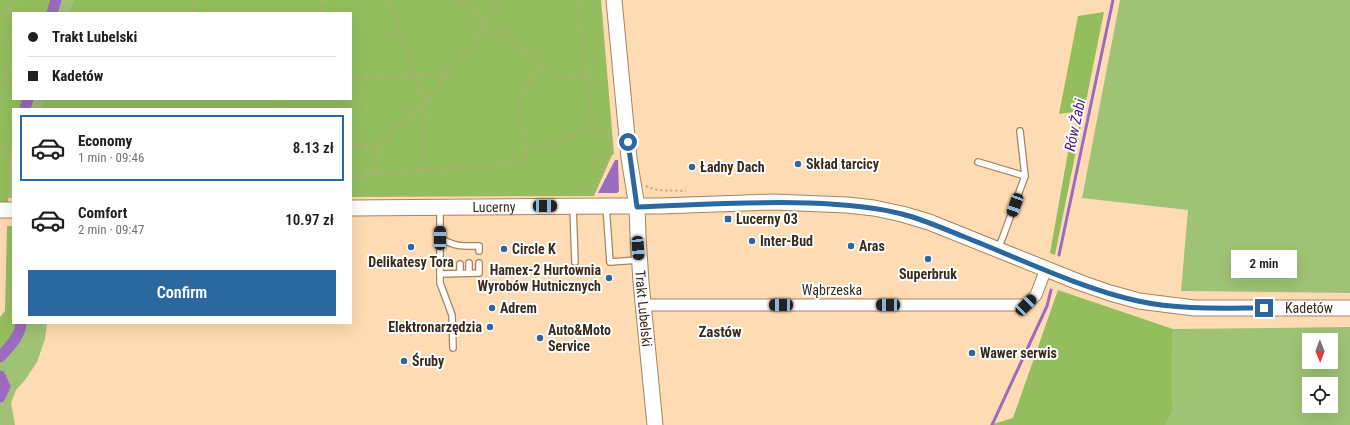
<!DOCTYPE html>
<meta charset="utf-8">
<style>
:root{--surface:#fff;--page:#f6f6f6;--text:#202124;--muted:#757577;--line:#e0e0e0;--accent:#2a689f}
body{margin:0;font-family:"Roboto Condensed",sans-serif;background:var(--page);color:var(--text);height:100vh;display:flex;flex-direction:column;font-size:15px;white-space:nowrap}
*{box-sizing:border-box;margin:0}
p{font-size:13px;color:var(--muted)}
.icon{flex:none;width:22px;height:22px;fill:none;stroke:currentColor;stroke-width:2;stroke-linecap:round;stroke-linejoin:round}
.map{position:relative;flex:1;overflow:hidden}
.panel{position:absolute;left:12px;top:108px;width:340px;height:216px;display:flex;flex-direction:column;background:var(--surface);border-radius:0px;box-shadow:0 4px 16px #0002}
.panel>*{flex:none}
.top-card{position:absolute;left:12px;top:12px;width:340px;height:88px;border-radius:0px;box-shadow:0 4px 16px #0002;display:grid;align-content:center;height:88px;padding:0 16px;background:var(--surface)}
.needle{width:26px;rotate:179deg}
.buttons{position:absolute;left:1302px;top:333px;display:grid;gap:8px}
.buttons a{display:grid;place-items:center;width:36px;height:36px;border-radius:0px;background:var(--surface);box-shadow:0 4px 16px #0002;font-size:20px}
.end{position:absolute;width:18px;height:18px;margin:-9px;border:5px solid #2a689f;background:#fff;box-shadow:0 0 0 2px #fff}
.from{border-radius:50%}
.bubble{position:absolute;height:28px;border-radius:0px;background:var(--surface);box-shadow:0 4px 16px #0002;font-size:13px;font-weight:600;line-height:28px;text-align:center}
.car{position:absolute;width:12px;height:24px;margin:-12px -6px;border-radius:5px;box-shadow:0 0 3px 1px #0007;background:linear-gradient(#222 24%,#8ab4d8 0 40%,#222 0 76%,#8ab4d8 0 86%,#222 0)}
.top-card b{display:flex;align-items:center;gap:14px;height:38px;font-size:15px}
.top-card b+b{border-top:1px solid var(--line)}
.top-card i{width:10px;height:10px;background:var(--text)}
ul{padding:7px 0 0;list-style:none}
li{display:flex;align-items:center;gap:12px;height:66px;margin:0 8px 6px;padding:0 8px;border:2px solid transparent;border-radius:0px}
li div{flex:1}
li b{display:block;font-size:15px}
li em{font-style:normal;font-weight:600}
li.on{border-color:var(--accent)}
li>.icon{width:36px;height:36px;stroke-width:1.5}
.cta{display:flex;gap:8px;margin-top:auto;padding:8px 16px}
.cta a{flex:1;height:46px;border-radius:0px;background:var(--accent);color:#fff;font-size:16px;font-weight:600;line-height:46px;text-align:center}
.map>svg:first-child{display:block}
</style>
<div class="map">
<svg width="1350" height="425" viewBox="0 0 1350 425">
<rect width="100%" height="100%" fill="#ffdbb3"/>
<g fill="#9fc375" fill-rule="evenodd">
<polygon points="41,0 73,0 69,13 37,13"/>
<polygon points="1120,0 1350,0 1350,293 1181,291 1188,210 1082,198"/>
<polygon points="13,99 44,99 41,109 13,109 13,198 5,198"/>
<polygon points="16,323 47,323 45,339 37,362 25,380 16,390 11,403 15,425 0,425 0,349 8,342 16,326"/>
<path d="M1350 327V425H1166L1172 413 1173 329ZM1309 340H1331V362H1309ZM1309 384H1331V406H1309Z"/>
</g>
<g fill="#94be5e">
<polygon points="0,0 50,0 47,13 13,13 13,99 25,99 22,109 13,109 13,145 9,162 8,210 0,210"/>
<polygon points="73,0 601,0 614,154 612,155 594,196 351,197 351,109 41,109 44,99 351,99 351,13 69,13"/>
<polygon points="1104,12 1055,255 1050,253 1071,135 1078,133 1081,111 1059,114 1078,16"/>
<polygon points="7,226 13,226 13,323 16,323 16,326 8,342 0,349 0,317 5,311"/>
<polygon points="1058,290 1173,329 1172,413 1166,425 990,425 1013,418"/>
</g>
<polygon fill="#9b6bc0" points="615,160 618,160 619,191 617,193 598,193"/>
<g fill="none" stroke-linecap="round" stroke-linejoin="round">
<g stroke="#9b6bc0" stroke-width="3">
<polyline points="1059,255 1113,0"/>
<polyline points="992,425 1047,306 1051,290"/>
</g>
<g stroke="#9b6bc0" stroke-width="11">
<polyline points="52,13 56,0"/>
<polyline points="25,109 28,99"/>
<path d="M0 357C9 347 20 337 21 323"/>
<polyline points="0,376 5,387 0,397"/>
</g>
<g stroke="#a68460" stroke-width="8">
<g id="lane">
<polyline points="978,162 1025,176"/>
<polyline points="573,206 575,262"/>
<polyline points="606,206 610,262 639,260"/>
<polyline points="440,209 440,283 452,315 453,348"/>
<path d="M440 238C455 247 462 246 479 246V251"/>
<polyline points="998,249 1004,234 1025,176 1020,131"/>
<polyline points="460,264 460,273"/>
<polyline points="469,273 469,263"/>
<polyline points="440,274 479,273 479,263"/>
</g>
</g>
<g stroke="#a68460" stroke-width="13">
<polyline id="street" points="643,305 1026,305 1036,295 1046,269"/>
</g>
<g stroke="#a68460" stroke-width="17">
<g id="secondary">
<path id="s1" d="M614 0 629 158 637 207 638 236 641 282 655 425"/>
<path id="s2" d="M351 208 606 206H661L773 202 847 205 874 208 902 214 929 222 1081 283 1110 293 1139 301 1194 308H1350"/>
<polyline points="0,210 13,210"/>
</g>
</g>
<g stroke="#c2a584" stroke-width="2" stroke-dasharray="2 3" stroke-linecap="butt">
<polyline points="321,0 325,13"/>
<polyline points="388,0 426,102 423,170"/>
<polyline points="462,0 486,23 540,64"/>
<polyline points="578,0 593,129"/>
<polyline points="61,13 65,0"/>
<polyline points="193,13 195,0"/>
<polyline points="0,21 15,0"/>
<polyline points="0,34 13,45"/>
<polyline points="351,80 448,73"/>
<polyline points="0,89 13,62"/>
<polyline points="273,99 281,109"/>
<polyline points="36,109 38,99"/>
<polyline points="341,109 343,99"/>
<polyline points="0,142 9,162 8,199"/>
<polyline points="351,146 380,144"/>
<polyline points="528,150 520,109 527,85 540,64 561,78 586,74"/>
<polyline points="373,174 380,144 426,102 486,23 502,0"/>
<polyline points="351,177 423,170 477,168 503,165 521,157 528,150 598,128 608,131 610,156 592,194"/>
<path d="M646 186C657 192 671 190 684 191L686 192"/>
<path d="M3 366 12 386C4 399 4 410 6 425"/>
</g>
<use href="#lane" stroke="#fff" stroke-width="5.5"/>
<use href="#street" stroke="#fff" stroke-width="11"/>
<use href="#secondary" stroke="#fff" stroke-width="15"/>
</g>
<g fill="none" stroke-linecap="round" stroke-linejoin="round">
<path stroke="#2a689f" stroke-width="5" d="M628 142 637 207C694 205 751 201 809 203 840 204 871 206 902 214 922 219 942 228 962 236 1019 258 1079 288 1138 301 1179 310 1223 308 1264 308"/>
</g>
<g fill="#2a689f" stroke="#fff" stroke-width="1.5">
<circle cx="798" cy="164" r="4"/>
<circle cx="692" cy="167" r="4"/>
<rect x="724" y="215" width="8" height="8" rx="2"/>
<circle cx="752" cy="241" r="4"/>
<circle cx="851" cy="246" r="4"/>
<circle cx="411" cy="247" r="4"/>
<circle cx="504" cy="249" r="4"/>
<circle cx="928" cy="259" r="4"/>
<circle cx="609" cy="278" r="4"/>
<circle cx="492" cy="308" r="4"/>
<circle cx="490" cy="327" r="4"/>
<circle cx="540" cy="338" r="4"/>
<circle cx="972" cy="353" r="4"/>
<circle cx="404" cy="361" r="4"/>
</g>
<g text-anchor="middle" stroke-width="4" stroke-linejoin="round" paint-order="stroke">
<g font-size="14" font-weight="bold" fill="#392c1c" stroke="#fff" text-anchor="start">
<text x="806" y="169">Skład tarcicy</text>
<text x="700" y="172">Ładny Dach</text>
<text x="736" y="224">Lucerny 03</text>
<text x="760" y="246">Inter-Bud</text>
<text x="859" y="251">Aras</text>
<text x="512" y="254">Circle K</text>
<text x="411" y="267" text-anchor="middle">Delikatesy Tora</text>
<text x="601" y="275" text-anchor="end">Hamex-2 Hurtownia<tspan x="601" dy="16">Wyrobów Hutnicznych</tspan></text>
<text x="928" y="279" text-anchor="middle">Superbruk</text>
<text x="500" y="313">Adrem</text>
<text x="482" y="332" text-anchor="end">Elektronarzędzia</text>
<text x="548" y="335">Auto&amp;Moto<tspan x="548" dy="16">Service</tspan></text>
<text x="980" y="358">Wawer serwis</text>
<text x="412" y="366">Śruby</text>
</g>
<g font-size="14" fill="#392c1c" stroke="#fff">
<text dy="5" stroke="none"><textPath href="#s2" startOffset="143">Lucerny</textPath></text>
<text x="832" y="295">Wąbrzeska</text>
<text dy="5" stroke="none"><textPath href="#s1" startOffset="310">Trakt Lubelski</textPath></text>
<text dy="5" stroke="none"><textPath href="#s2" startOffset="975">Kadetów</textPath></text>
</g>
<g font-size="15" font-style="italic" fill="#57157e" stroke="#fff">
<text transform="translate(1075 125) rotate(-78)" y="5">Rów Żabi</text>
</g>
<g font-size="15" font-weight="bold" fill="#392c1c" stroke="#fff">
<text x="720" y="337">Zastów</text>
</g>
</g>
</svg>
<div class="buttons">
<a><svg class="needle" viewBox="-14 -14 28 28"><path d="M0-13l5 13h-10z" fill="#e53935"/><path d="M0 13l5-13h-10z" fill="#757577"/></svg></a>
<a><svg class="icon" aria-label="locate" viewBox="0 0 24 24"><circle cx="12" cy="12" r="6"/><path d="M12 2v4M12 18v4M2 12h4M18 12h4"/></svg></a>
</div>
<i class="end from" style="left:628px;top:142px"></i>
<i class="end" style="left:1264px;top:308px"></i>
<div class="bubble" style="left:1231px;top:250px;width:66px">2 min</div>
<i class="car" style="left:1015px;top:205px;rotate:200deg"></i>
<i class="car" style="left:545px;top:206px;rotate:90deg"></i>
<i class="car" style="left:440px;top:238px;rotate:0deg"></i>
<i class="car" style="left:638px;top:248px;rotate:176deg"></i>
<i class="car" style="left:781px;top:305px;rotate:270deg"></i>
<i class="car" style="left:888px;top:305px;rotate:270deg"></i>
<i class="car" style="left:1026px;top:305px;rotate:44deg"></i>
<div class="top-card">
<b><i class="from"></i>Trakt Lubelski</b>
<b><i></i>Kadetów</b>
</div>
<section class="panel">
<ul>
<li class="on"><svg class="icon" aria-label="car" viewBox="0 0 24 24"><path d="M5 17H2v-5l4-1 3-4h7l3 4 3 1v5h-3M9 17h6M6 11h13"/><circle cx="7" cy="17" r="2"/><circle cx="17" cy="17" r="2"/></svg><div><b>Economy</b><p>1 min · 09:46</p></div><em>8.13 zł</em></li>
<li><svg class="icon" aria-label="car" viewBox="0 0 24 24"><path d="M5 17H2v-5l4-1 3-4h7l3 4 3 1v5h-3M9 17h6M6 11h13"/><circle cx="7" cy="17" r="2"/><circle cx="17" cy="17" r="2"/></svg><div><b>Comfort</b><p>2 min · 09:47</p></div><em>10.97 zł</em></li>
</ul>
<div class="cta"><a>Confirm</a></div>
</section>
</div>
